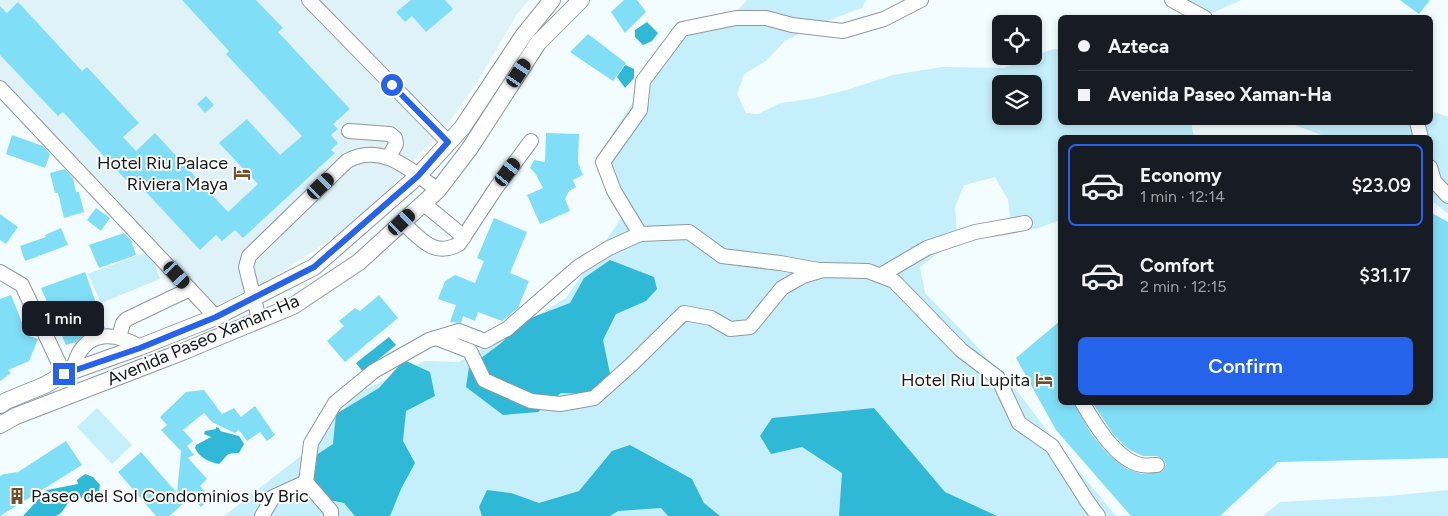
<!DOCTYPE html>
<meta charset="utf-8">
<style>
:root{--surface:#171b24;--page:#20242c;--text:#f1f3f6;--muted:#9ea1a6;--line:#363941;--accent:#2563eb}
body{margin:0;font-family:Figtree,sans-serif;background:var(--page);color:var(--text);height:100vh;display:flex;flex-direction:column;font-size:19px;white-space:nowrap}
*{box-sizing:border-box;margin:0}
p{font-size:16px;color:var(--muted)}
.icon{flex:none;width:28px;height:28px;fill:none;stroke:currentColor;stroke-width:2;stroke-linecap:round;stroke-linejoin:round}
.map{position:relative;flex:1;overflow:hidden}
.panel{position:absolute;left:1058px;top:135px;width:375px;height:270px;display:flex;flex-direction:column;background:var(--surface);border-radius:8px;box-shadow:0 2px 8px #0003}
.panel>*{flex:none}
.banner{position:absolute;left:1058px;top:15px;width:375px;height:110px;border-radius:8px;box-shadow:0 2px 8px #0003;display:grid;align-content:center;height:110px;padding:0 20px;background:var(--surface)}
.buttons{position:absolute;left:992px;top:15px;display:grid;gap:10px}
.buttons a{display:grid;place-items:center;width:50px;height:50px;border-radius:8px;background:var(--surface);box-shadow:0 2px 8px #0003;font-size:25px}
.end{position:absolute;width:22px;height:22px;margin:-11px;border:6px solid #2563eb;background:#fff;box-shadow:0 0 0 2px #fff}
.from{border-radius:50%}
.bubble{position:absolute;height:35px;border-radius:8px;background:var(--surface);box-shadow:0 2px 8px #0003;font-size:16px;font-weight:600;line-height:35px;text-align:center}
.car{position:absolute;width:15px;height:30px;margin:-15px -8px;border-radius:6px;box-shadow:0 0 4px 1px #0007;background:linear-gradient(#222 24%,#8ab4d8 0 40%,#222 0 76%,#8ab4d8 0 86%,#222 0)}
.banner b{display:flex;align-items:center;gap:18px;height:48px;font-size:19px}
.banner b+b{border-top:1px solid var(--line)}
.banner i{width:12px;height:12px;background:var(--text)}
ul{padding:9px 0 0;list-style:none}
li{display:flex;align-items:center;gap:15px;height:82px;margin:0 10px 8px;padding:0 10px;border:2px solid transparent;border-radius:8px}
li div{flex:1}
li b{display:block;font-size:19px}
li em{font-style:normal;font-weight:600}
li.current{border-color:var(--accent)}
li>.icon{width:45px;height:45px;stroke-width:1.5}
.cta{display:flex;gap:10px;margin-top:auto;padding:10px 20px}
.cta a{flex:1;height:58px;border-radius:8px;background:var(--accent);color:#fff;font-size:20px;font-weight:600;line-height:58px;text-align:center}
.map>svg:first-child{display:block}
</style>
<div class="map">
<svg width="1448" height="516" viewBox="0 0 1448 516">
<rect width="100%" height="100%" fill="#f3fcff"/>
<polygon fill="#dff2f7" points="0,0 529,0 517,14 476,84 441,133 420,153 387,193 355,222 312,252 263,283 213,307 0,89"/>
<g fill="#c4effb" fill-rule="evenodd">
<path d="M747 0H866L862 8 824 22 785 41 766 61 744 74 737 94 746 113 758 114 781 103 810 99 847 90 893 75 942 67 1004 68 1050 50 1060 48V122H1191L1194 137 1060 138V220L1036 229 1011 225 1008 200 995 177 964 185 955 207 957 233 947 246 920 267 925 293 972 341 1020 395 1068 458 1116 516H224L315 445 354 395 425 361 459 362 566 298 622 217 597 169 613 132 650 77 691 29 731 18ZM1001 84H1034V116H1001Z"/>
<polygon points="1177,0 1241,0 1210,14"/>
<polygon points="1430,111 1448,117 1448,214 1430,199 1430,138 1327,137 1289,123 1430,122"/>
<polygon points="150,251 160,279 101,303 88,274"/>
<polygon points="97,408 132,445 112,464 77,427"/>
<polygon points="1448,490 1448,516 1263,516 1280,502 1389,496"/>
</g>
<g fill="#30b8d7">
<polygon points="647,22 658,33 652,41 643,45 635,37 635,30"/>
<polygon points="625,65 634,69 634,78 625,88 617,77"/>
<polygon points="610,260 654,277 657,289 646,301 616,314 603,340 612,383 600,394 561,393 538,412 503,415 466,387 469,367 500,344 528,319 570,303 584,278"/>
<polygon points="389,337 396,345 363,372 356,363"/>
<polygon points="404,360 430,372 435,396 406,411 403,441 415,463 401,489 390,516 355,516 344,503 324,499 307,480 310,459 333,444 336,414 379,388"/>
<polygon points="874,408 945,492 997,516 839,516 842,473 802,447 771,454 760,436 772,418"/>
<path d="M216 427 219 428 220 431 239 436 244 444 239 453C224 453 228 456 219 464 209 462 200 458 195 448L196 445 211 437 204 434 205 431 216 429Z"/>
<polygon points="630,445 692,479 704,503 720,516 668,516 661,508 618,511 610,516 482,516 479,507 487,490 511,493 539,503 579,491 612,451"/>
<polygon points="85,474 93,477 100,485 98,498 91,501 79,497 71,499 61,513 56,516 23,516 47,490 78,484 77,480"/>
</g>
<g fill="#81def7">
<polygon points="182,0 256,0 283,28 278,32 350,109 333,124 338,129 331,135 338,143 331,150 335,153 243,238 235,230 222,241 216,235 200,250 131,176 126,180 63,112 58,116 0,55 0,6 7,13 18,2 82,71 87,67 139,123 123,137 136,151 155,133 228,212 258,184 219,143 247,119 280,155 302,136 226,54 229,51"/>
<polygon points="411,0 445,0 453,9 426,32 412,16 405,22 396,12"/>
<polygon points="624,0 637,0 646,12 625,33 611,12"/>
<polygon points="1400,0 1430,0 1419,14"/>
<polygon points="588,34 626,63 613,81 570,52"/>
<polygon points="206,96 214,105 205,113 197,104"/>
<polygon points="546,133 579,134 578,163 583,175 573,180 576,187 569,191 565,199 570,211 540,224 527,195 543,188 535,173 530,168 534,160 545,162"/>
<polygon points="12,135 43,146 50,154 45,168 6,154"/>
<polygon points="65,169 73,178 76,192 79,192 84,212 64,218 58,193 55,193 50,173"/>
<polygon points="96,208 110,218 101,231 87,220"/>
<polygon points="1430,212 1448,222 1448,458 1278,462 1220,516 1131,516 1056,430 1016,358 1060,321 1060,402 1073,402 1092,435 1108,454 1127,469 1142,474 1162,472 1166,465 1164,460 1157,456 1143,456 1128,449 1113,434 1092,402 1430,402"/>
<polygon points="0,214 18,227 6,244 0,240"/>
<polygon points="494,218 527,232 510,273 529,281 518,308 502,321 478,312 475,321 463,316 461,323 450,322 456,305 438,299 445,281 455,275 475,283 484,261 477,258"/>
<polygon points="61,228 68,245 25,261 20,246 46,237 45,235"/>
<polygon points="124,233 131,240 136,255 99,268 89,245"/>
<polygon points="85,272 105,328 95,330 84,335 76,342 66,345 41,288"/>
<polygon points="11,295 27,335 38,339 29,361 8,370 11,373 0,381 0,299"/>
<polygon points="379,295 398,318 345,362 327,341 344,326 339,321 355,308 360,311"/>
<polygon points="204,390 222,414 234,408 241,417 255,406 275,435 267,441 260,432 247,441 239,430 235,433 212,422 204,413 183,430 193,441 187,446 194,455 188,458 207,479 200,486 211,498 201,507 192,496 169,516 156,516 118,472 141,452 177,493 181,451 161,430 167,425 160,417 186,392"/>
<polygon points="66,441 82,465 0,516 0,476 4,474 18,472"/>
</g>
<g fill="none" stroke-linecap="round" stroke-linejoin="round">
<g stroke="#90989b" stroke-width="16">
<g id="minor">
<polyline points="309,0 448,142"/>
<polyline points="1172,0 1205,18"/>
<polyline points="0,88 216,317"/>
<polyline points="1417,122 1421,138"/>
<polyline points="349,131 390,134 395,138 396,144 389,157"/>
<polyline points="1430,167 1434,181 1448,196"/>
<polyline points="423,203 464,237"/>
<path d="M402 222C420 238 433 258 459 244L496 188 531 141"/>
<polyline points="640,234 689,232 722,256 780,263 819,270"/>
<polyline points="0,272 22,285 64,374"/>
<polyline points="881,275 927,248 975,232 1025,223"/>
<path d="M259 319 246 267 249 256 347 161C382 142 410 170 438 190"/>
<polyline points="119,337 123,323 127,319 190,289"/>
<polyline points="436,338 470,351 484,380 531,401 560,404 594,398 631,365 684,313 711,318 730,329 750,327 782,288 803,276 823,270 868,271 894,281 961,350 998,378 1019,423 1052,446 1087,501 1098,516"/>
<path d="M73 370C81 332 110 329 140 347"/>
<path d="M1082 402C1094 423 1116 460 1141 465 1146 466 1152 465 1157 465"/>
<polyline points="262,516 273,497 306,482"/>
<polyline points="331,516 331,511 306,482 311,443 335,403 374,371 429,340 459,331 485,341 507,329 578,267 609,248 640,234 614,191 603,162 640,110 643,81 682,29 736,18 766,18 792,25 843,31 884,19 921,0"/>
</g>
</g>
<g stroke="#90989b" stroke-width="18">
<g id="major">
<polyline points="0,405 6,401 45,385 64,374 140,347 216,317 314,267 418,176 462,128 523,36 552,0"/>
<polyline points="0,425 16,416 182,352 293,306 359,262 438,190 470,148 538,43 581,0"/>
</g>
</g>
<use href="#minor" stroke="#fff" stroke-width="14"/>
<use href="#major" stroke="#fff" stroke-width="16"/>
</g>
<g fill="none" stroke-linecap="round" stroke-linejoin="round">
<polyline stroke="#2563eb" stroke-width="6" points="64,374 140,348 216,317 314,267 418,176 448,142 392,85"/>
</g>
<defs>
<g id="hotel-bare" transform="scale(1.35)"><path d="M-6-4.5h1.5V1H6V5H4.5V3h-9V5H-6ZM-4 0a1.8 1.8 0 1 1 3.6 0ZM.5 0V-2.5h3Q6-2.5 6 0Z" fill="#734f29" stroke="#fff" stroke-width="2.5" paint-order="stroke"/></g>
<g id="building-bare" transform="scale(1.35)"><path d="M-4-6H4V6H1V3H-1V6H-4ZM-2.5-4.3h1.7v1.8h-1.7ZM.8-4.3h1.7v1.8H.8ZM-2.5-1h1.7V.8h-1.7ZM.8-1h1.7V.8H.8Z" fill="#734f29" stroke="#fff" stroke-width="2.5" paint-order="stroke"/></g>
</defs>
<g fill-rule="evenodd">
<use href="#hotel-bare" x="242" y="173"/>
<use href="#hotel-bare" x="1044" y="380"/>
<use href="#building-bare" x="17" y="496"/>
</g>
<g text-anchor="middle" stroke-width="4" stroke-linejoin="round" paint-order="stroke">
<g font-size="18" fill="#141718" stroke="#fff" text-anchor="end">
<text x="228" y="169">Hotel Riu Palace<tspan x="228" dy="21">Riviera Maya</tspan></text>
<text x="1030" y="386">Hotel Riu Lupita</text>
<text x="31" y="502" text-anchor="start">Paseo del Sol Condominios by Bric</text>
</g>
<g font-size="18" fill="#141718" stroke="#fff">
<text transform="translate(203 340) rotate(-23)" y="6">Avenida Paseo Xaman-Ha</text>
</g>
</g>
</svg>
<div class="buttons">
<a><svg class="icon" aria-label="locate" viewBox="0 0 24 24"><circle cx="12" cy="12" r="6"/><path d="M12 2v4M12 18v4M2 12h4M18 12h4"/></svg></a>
<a><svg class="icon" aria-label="layers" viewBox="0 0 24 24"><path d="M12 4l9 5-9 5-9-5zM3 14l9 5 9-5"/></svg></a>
</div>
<i class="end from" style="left:392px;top:85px"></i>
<i class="end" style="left:64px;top:374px"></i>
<div class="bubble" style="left:22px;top:301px;width:82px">1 min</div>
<i class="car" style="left:519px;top:73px;rotate:33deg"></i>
<i class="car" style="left:508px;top:172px;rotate:37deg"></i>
<i class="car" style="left:321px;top:186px;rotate:46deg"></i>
<i class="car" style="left:402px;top:222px;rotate:47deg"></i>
<i class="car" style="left:177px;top:275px;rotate:138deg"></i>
<div class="banner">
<b><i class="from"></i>Azteca</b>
<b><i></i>Avenida Paseo Xaman-Ha</b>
</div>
<section class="panel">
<ul>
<li class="current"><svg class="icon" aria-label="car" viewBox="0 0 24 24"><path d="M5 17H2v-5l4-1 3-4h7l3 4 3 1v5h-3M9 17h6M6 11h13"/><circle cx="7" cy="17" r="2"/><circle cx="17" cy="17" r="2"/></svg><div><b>Economy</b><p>1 min · 12:14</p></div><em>$23.09</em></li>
<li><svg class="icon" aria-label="car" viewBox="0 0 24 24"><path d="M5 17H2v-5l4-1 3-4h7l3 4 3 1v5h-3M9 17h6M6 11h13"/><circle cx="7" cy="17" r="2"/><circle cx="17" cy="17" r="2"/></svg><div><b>Comfort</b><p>2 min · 12:15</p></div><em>$31.17</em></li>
</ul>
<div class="cta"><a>Confirm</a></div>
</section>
</div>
